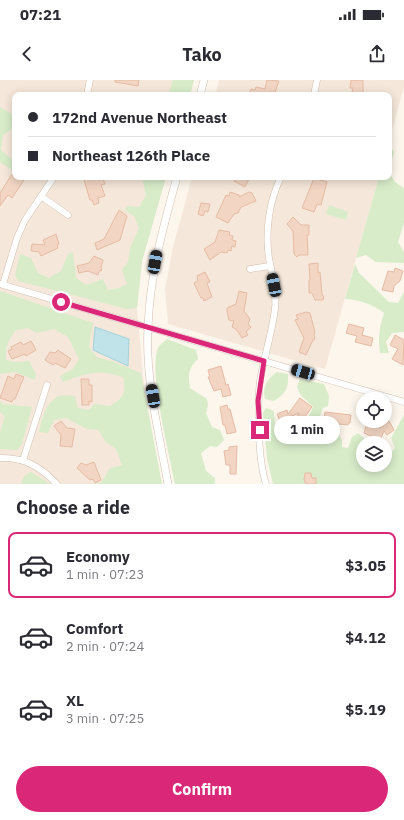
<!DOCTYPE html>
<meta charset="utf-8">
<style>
:root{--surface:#fff;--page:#f2f2f3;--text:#2b2b33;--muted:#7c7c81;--line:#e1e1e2;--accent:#db2777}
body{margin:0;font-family:"IBM Plex Sans",sans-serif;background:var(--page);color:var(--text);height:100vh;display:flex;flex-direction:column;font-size:15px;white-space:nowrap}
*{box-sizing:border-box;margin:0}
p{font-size:13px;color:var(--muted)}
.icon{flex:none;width:22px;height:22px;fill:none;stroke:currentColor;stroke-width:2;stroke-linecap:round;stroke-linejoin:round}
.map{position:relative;height:404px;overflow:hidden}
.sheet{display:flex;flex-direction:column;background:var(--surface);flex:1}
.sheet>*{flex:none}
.banner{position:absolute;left:12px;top:12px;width:380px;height:88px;border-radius:8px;box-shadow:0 2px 10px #0003;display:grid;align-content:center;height:88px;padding:0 16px;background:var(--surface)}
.tools{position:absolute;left:356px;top:312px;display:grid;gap:8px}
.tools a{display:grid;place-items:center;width:36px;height:36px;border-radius:50%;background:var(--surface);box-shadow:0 2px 10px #0003;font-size:20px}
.end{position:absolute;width:18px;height:18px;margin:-9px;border:5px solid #db2777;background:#fff;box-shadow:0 0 0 2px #fff}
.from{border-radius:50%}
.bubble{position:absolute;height:28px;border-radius:14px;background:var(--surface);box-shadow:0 2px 10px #0003;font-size:13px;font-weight:700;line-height:28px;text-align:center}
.car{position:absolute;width:12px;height:24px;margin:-12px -6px;border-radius:5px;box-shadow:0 0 3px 1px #0007;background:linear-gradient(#222 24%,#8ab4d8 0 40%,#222 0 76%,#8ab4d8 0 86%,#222 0)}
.banner b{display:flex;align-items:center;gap:14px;height:38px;font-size:15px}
.banner b+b{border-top:1px solid var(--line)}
.banner i{width:10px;height:10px;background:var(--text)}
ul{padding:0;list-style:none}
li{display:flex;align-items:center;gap:12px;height:66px;margin:0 8px 6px;padding:0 8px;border:2px solid transparent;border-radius:8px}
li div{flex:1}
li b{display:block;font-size:15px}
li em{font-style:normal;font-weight:700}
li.active{border-color:var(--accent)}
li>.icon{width:36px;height:36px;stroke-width:1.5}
h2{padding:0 16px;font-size:18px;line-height:48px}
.cta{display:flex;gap:8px;margin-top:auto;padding:8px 16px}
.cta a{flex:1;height:46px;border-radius:24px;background:var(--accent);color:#fff;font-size:16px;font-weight:700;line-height:46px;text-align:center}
.status{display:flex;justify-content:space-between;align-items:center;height:28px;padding:0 20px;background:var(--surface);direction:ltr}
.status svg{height:11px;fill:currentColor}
header{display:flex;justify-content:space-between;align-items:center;height:52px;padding:0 16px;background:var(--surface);font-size:18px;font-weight:700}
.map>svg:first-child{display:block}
</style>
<div class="status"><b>07:21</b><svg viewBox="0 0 49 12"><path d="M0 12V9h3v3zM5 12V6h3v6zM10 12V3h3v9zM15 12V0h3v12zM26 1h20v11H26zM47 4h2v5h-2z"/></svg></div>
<header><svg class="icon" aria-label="back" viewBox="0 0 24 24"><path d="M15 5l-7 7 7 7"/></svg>Tako<svg class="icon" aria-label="share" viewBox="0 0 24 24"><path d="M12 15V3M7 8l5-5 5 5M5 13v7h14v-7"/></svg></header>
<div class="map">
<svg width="404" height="404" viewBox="0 0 404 404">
<rect width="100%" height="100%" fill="#fdf6ec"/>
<g fill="#f5e8da">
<polygon points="0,0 194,0 190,15 15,15 15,97 166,97 142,181 137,228 153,404 0,404"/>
<polygon points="219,0 404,0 404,7 389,61 389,15 215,15"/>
<polygon points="192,97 379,97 325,289 168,244 165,209 173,167"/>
</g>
<g fill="#d8ecc9">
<polygon points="173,0 194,0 190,15 162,15 169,12"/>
<polygon points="0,27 15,36 15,47 3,55 1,70 15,82 14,91 0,82"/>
<polygon points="389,65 394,72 389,92 395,102 404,108 404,143 398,162 404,172 404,183 376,182 366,175 356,178 379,97 389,97"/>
<polygon points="142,97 166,97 142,181 137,228 127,229 18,201 15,195 20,174 31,178 38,193 49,198 61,191 68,174 73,172 76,198 86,205 103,199 108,210 119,208 127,204 122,190 128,182 130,168 139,148 134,136 125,130 127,126 139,127 146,115"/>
<polygon points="329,125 348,132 346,140 326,134"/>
<path d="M355 184 359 193 389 222 398 223 404 212V252L392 253 386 262 389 273H380C378 257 379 249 384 233 372 224 360 220 345 219Z"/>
<path d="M0 211 93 243 89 267 97 277 111 281 141 293 162 404H91L101 403 110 388 122 385 116 369 106 362 98 350 87 349 66 338 54 340 48 353 39 352C42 339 46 322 59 316 64 315 71 316 75 316L78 328 89 330 94 324 110 326C124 318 126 313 123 297 97 289 87 293 63 302L60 296 73 289 79 279 68 257 54 249 37 253 28 248 16 250C8 260 5 268 6 280L15 282 29 281 36 294 35 300 15 292 0 294Z"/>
<path d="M167 259 196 270 198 279C188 288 188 295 190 308L207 319 208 325 206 333 212 347 220 350 224 360 217 367 210 366 201 373 206 391 215 398V404H175C170 376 148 291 158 268 160 264 164 262 167 259Z"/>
<path d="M277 292 288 294C289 308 285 314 274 321L265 319C262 307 267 299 277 292Z"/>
<path d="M300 299 324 304 329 316 328 326 323 328 319 339 318 348 338 353 342 360V367L348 368 352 357 358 353 364 358 358 380 363 385 387 387 388 377 395 368 391 358 404 335V404H273L267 379 263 333 266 328 274 331C275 348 274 365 297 362L313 327 300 314 297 307Z"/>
<polygon points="0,321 3,324 32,327 22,364 17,370 0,369 0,352 5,336 0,332"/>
<polygon points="31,392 50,404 21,404 24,396"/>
</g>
<polygon fill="#bfe3e8" stroke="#a5d3da" points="95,247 129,259 128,286 93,270"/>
<g fill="#f3d5c3" stroke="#e6bba3">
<polygon points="115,0 139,0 138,6 115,2"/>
<polygon points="267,0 279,1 274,15 249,15 251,9 255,10 256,7 265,9"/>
<polygon points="351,0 363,0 363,14 352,13 353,8 350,8"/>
<polygon points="12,94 15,97 26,97 12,118 8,115 0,126 0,113"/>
<polygon points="87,97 97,97 98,100 103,99 105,104 101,105 105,116 98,118 99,123 94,125 92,120 90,120 84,100 88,99"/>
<polygon points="236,97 250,97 245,107 234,101"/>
<polygon points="314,98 327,102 321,125 317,124 314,132 302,128"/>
<polygon points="230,112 239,115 239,117 249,112 252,113 256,121 241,127 238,133 234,134 228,143 216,137 226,115 229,116"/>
<polygon points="201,123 210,124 208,132 205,131 203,136 198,134"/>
<polygon points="119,130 127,136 120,160 97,170 95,163 104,159"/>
<polygon points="293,137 301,145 309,145 309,155 307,155 308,175 299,175 297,177 294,174 293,151 287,144"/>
<polygon points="219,150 230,152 229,155 233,156 232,160 236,161 235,167 232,166 231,171 228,170 227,173 221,172 210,180 204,169 215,162"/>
<polygon points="56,154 59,164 57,165 58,168 41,176 39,172 31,171 32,164 45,165 43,160"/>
<polygon points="94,176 103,180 101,187 102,190 99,191 98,195 88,191 79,193 77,186 89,183"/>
<polygon points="318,183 318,193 320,192 322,214 324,217 323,220 315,220 312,213 309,213 309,200 310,200 309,184"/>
<polygon points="395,188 403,191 400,201 394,206 393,212 382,210 388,191 394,192"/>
<polygon points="205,192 210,202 207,203 212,217 204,221 203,218 201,218 194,203 198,201 197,196"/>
<polygon points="239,211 247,213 244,231 250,239 248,244 251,247 246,252 248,255 242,258 236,249 232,247 234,241 229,240 227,231 227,228 236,224"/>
<polygon points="306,232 310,233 315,252 314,255 315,259 313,260 306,275 299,272 304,258 295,240 298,239 296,235"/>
<polygon points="349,244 364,248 362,255 373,258 371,266 355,262 357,256 346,253"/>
<polygon points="395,255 404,260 403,285 392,279 398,269 390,265"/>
<polygon points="31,261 36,270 26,276 25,274 12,279 8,271 12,269 11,267 21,262 23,265"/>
<polygon points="58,270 71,279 65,288 55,283 53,285 45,280 50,272 55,273"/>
<polygon points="221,286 226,305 228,304 231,315 223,317 221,309 214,311 208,297 210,297 208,290"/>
<polygon points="16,294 24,297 15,319 13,319 12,322 0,318 8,296 14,299"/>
<polygon points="81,299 89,299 89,305 92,305 92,322 89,321 89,325 82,325"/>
<polygon points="300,318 312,327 297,348 292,344 299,333 280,341 277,334 287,330 288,334"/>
<polygon points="227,325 228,329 230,329 236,352 227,354 225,345 223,345 220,327"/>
<polygon points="325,332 351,335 350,343 348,343 348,345 339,344 338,346 323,344"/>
<polygon points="61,341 67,348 75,349 72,367 60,366 61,355 54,346"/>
<polygon points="389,341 394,350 387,355 384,351 380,360 364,353 367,343 380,348"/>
<polygon points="237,366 236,394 230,394 230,385 226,385 224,371 229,370 229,367"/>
<polygon points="94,382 101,400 95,403 93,399 90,400 77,388 81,383 86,385"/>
<polygon points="305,393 311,393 312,398 316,398 316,404 306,404 304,400"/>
</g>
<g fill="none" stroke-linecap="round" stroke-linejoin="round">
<g stroke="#d1beb0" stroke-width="7">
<g id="minor">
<polyline points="87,15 90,0"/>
<polyline points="314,15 317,0"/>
<polyline points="41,116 68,135"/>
<polyline points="250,189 270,186"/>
<polyline points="0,204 404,322"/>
<polyline points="3,204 17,158 25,140 54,97"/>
<path d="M0 378C25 377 40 387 57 404"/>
<polyline points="23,380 47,305"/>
<path d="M266 404C258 380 257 326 260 301 264 277 272 253 275 229 277 212 272 195 269 178 265 152 269 121 281 97"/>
</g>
</g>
<g stroke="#d1beb0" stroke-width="8">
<g id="tertiary">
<polyline points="200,15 204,0"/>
<path d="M168 404C159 353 145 299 148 247 150 195 163 147 177 97"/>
</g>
</g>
<use href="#minor" stroke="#fff" stroke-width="6"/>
<use href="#tertiary" stroke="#fff" stroke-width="7"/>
</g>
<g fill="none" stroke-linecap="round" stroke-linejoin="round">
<polyline stroke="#db2777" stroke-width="5" points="61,222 264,281 258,321 260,350"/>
</g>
</svg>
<div class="tools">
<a><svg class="icon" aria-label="locate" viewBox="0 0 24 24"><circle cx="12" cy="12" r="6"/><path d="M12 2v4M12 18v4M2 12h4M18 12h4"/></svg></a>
<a><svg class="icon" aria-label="layers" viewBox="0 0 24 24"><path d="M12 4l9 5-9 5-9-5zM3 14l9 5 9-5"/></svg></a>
</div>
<i class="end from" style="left:61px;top:222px"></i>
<i class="end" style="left:260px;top:350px"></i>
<div class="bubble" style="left:274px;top:336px;width:66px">1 min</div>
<i class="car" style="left:155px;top:182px;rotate:10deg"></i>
<i class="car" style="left:274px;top:205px;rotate:349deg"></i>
<i class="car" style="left:303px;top:292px;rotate:286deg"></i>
<i class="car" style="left:153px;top:316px;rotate:350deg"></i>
<div class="banner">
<b><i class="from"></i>172nd Avenue Northeast</b>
<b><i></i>Northeast 126th Place</b>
</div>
</div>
<section class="sheet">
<h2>Choose a ride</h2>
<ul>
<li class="active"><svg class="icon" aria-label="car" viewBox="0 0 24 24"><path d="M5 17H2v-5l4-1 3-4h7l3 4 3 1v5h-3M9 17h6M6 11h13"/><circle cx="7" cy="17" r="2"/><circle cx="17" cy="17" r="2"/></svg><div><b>Economy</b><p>1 min · 07:23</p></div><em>$3.05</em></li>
<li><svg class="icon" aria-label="car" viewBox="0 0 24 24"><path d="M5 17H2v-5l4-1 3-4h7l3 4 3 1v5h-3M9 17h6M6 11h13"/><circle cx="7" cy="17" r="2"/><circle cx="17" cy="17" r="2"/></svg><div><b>Comfort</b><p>2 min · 07:24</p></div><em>$4.12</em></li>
<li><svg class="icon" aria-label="car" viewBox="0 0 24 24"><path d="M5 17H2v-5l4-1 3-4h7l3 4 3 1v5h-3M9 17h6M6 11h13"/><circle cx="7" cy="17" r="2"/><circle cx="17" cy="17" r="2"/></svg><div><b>XL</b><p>3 min · 07:25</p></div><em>$5.19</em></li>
</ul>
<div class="cta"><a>Confirm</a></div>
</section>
